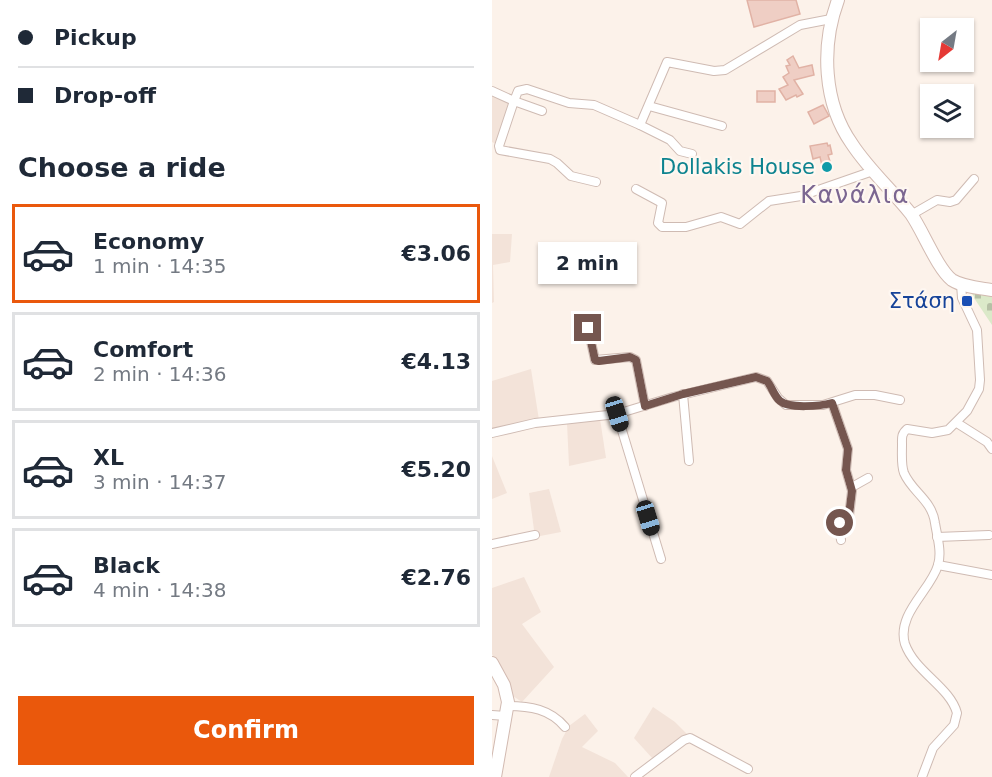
<!DOCTYPE html>
<meta charset="utf-8">
<style>
:root{--surface:#fff;--page:#f6f6f7;--text:#1f2937;--muted:#747a83;--line:#e0e1e3;--accent:#ea580c}
body{margin:0;font-family:"DejaVu Sans",sans-serif;background:var(--page);color:var(--text);height:100vh;display:flex;flex-direction:column;font-size:22px;white-space:nowrap}
*{box-sizing:border-box;margin:0}
p{font-size:20px;color:var(--muted)}
.icon{flex:none;width:33px;height:33px;fill:none;stroke:currentColor;stroke-width:2;stroke-linecap:round;stroke-linejoin:round}
.map{position:relative;flex:1;overflow:hidden}
.panel{display:flex;flex-direction:column;background:var(--surface);width:492px}
.panel>*{flex:none}
.hud{display:grid;align-content:center;height:132px;padding:0 18px;background:var(--surface)}
.needle{width:39px;rotate:211deg}
.buttons{position:absolute;left:428px;top:18px;display:grid;gap:12px}
.buttons a{display:grid;place-items:center;width:54px;height:54px;border-radius:0px;background:var(--surface);box-shadow:0 2px 4px #0004;font-size:30px}
.end{position:absolute;width:27px;height:27px;margin:-14px;border:8px solid #75564f;background:#fff;box-shadow:0 0 0 3px #fff}
.from{border-radius:50%}
.bubble{position:absolute;height:42px;border-radius:0px;background:var(--surface);box-shadow:0 2px 4px #0004;font-size:20px;font-weight:700;line-height:42px;text-align:center}
.car{position:absolute;width:18px;height:36px;margin:-18px -9px;border-radius:8px;box-shadow:0 0 4px 2px #0007;background:linear-gradient(#222 24%,#8ab4d8 0 40%,#222 0 76%,#8ab4d8 0 86%,#222 0)}
.hud b{display:flex;align-items:center;gap:21px;height:57px;font-size:22px}
.hud b+b{border-top:2px solid var(--line)}
.hud i{width:15px;height:15px;background:var(--text)}
ul{padding:0;list-style:none}
li{display:flex;align-items:center;gap:18px;height:99px;margin:0 12px 9px;padding:0 6px;border:3px solid var(--line);border-radius:0px}
li div{flex:1}
li b{display:block;font-size:22px}
li em{font-style:normal;font-weight:700}
li.active{border-color:var(--accent)}
li>.icon{width:54px;height:54px;stroke-width:1.5}
h2{padding:0 18px;font-size:27px;line-height:72px}
.cta{display:flex;gap:12px;margin-top:auto;padding:12px 18px}
.cta a{flex:1;height:69px;border-radius:0px;background:var(--accent);color:#fff;font-size:24px;font-weight:700;line-height:69px;text-align:center}
main{display:flex;flex:1;min-height:0}
.map>svg:first-child{display:block}
</style>
<main>
<section class="panel">
<div class="hud">
<b><i class="from"></i>Pickup</b>
<b><i></i>Drop-off</b>
</div>
<h2>Choose a ride</h2>
<ul>
<li class="active"><svg class="icon" aria-label="car" viewBox="0 0 24 24"><path d="M5 17H2v-5l4-1 3-4h7l3 4 3 1v5h-3M9 17h6M6 11h13"/><circle cx="7" cy="17" r="2"/><circle cx="17" cy="17" r="2"/></svg><div><b>Economy</b><p>1 min · 14:35</p></div><em>€3.06</em></li>
<li><svg class="icon" aria-label="car" viewBox="0 0 24 24"><path d="M5 17H2v-5l4-1 3-4h7l3 4 3 1v5h-3M9 17h6M6 11h13"/><circle cx="7" cy="17" r="2"/><circle cx="17" cy="17" r="2"/></svg><div><b>Comfort</b><p>2 min · 14:36</p></div><em>€4.13</em></li>
<li><svg class="icon" aria-label="car" viewBox="0 0 24 24"><path d="M5 17H2v-5l4-1 3-4h7l3 4 3 1v5h-3M9 17h6M6 11h13"/><circle cx="7" cy="17" r="2"/><circle cx="17" cy="17" r="2"/></svg><div><b>XL</b><p>3 min · 14:37</p></div><em>€5.20</em></li>
<li><svg class="icon" aria-label="car" viewBox="0 0 24 24"><path d="M5 17H2v-5l4-1 3-4h7l3 4 3 1v5h-3M9 17h6M6 11h13"/><circle cx="7" cy="17" r="2"/><circle cx="17" cy="17" r="2"/></svg><div><b>Black</b><p>4 min · 14:38</p></div><em>€2.76</em></li>
</ul>
<div class="cta"><a>Confirm</a></div>
</section>
<div class="map">
<svg width="500" height="777" viewBox="0 0 500 777">
<defs>
<pattern id="cemetery-stones" width="16" height="16" patternUnits="userSpaceOnUse" patternTransform="scale(1.5)"><rect width="16" height="16" fill="#dbe9c9"/><path d="M2 7V4a2 2 0 0 1 4 0v3zM10 15v-3a2 2 0 0 1 4 0v3z" fill="#b6c0a6"/></pattern>
</defs>
<rect width="100%" height="100%" fill="#fcf2ea"/>
<g fill="#f3e3d9">
<polygon points="0,94 19,103 4,144 0,142"/>
<polygon points="0,234 20,234 18,262 1,265 2,302 0,303"/>
<polygon points="39,369 47,420 0,431 0,381"/>
<polygon points="108,419 114,458 77,466 75,423"/>
<polygon points="0,456 15,493 0,499"/>
<polygon points="57,489 69,532 43,537 37,493"/>
<polygon points="32,577 49,612 30,624 62,667 30,702 21,696 0,654 0,588"/>
<polygon points="161,707 183,722 195,734 161,759 142,738"/>
<polygon points="93,714 106,731 90,747 123,763 136,777 57,777 70,739 77,726"/>
</g>
<polygon fill="url(#cemetery-stones)" points="476,289 500,292 500,325"/>
<g fill="#efcec4" stroke="#e1b2a5" stroke-width="1.5">
<polygon points="255,0 304,0 308,14 262,27"/>
<polygon points="301,56 307,68 320,65 322,75 302,80 311,94 305,97 304,95 294,100 287,89 296,85 291,77 297,73 294,66 298,65 295,60"/>
<rect x="265" y="91" width="18" height="11"/>
<polygon points="331,105 337,116 322,124 316,112"/>
<polygon points="335,143 336,146 338,145 340,154 336,155 340,168 331,170 328,157 321,159 318,146"/>
</g>
<g fill="none" stroke-linecap="round" stroke-linejoin="round">
<g stroke="#cfbbb3" stroke-width="10">
<g id="street">
<polyline points="0,91 22,101 26,91 35,89 77,103 102,105 148,125 175,62 222,71 233,70 308,25 339,19"/>
<polyline points="157,106 230,126"/>
<polyline points="50,111 22,101 7,146 8,150 58,159 65,163 79,176 104,182"/>
<polyline points="148,125 178,140 188,151 200,154"/>
<polyline points="144,189 170,203 166,223 170,227 194,227 229,217 248,224 277,201 309,196 381,171"/>
<polyline points="419,215 445,200 458,202 464,200 482,179"/>
<polyline points="96,328 103,360 138,357 144,360 153,406"/>
<polyline points="191,394 197,461"/>
<polyline points="340,403 356,449 354,470 360,491 357,516 347,525 349,540"/>
<polyline points="125,414 169,559"/>
<polyline points="465,423 495,442 500,449"/>
<polyline points="0,433 43,423 125,414 181,397 264,377 275,381 286,398 294,405 331,405 363,395 383,395 408,400"/>
<polyline points="360,487 376,478"/>
<polyline points="445,537 497,535"/>
<polyline points="0,544 43,535"/>
<polyline points="446,565 500,575"/>
<path d="M16 706C38 706 58 709 73 727"/>
<polyline points="0,715 14,716"/>
<polyline points="143,777 192,740 198,738 256,769"/>
<path d="M430 777 441 748 462 725 465 713C458 687 423 672 413 644 404 614 439 590 446 565 450 552 445 536 443 523 440 500 420 492 412 473 409 465 410 454 410 445 410 438 409 434 415 429L440 433 456 430 475 411 487 389 488 380 485 330 470 298 469 284"/>
</g>
</g>
<g stroke="#d2bab1" stroke-width="14">
<g id="secondary">
<path d="M346 0C329 46 331 103 360 144 377 170 400 190 419 214 431 231 445 268 460 280 471 287 488 288 500 290"/>
<polyline points="0,663 12,685 16,702 3,777"/>
</g>
</g>
<use href="#street" stroke="#fff" stroke-width="8"/>
<use href="#secondary" stroke="#fff" stroke-width="12"/>
</g>
<g fill="none" stroke-linecap="round" stroke-linejoin="round">
<path stroke="#75564f" stroke-width="8" d="M96 328 103 360 107 361 138 357 144 360 153 406 191 394 264 377 275 381C280 387 282 396 288 401 297 409 329 406 340 403L356 449 354 470 360 491 357 515 348 523"/>
</g>
<circle fill="#0f9aa8" stroke="#fef7f1" stroke-width="2" cx="335" cy="167" r="6"/>
<rect fill="#1a4fb4" stroke="#fef7f1" stroke-width="2" x="469" y="295" width="12" height="12" rx="3"/>
<g text-anchor="middle" stroke-width="4.5" stroke-linejoin="round" paint-order="stroke">
<g font-size="21" fill="#0d838f" stroke="#fef7f1" text-anchor="end">
<text x="323" y="174">Dollakis House</text>
</g>
<g font-size="21" fill="#164399" stroke="#fef7f1" text-anchor="end">
<text x="463" y="308">Στάση</text>
</g>
<g font-size="24" letter-spacing="1.5" fill="#7b6691" stroke="#fef7f1">
<text x="363" y="203">Κανάλια</text>
</g>
</g>
</svg>
<div class="buttons">
<a><svg class="needle" viewBox="-14 -14 28 28"><path d="M0-13l5 13h-10z" fill="#e53935"/><path d="M0 13l5-13h-10z" fill="#747a83"/></svg></a>
<a><svg class="icon" aria-label="layers" viewBox="0 0 24 24"><path d="M12 4l9 5-9 5-9-5zM3 14l9 5 9-5"/></svg></a>
</div>
<i class="end from" style="left:348px;top:523px"></i>
<i class="end" style="left:96px;top:328px"></i>
<div class="bubble" style="left:46px;top:242px;width:99px">2 min</div>
<i class="car" style="left:125px;top:414px;rotate:163deg"></i>
<i class="car" style="left:156px;top:518px;rotate:163deg"></i>
</div>
</main>
